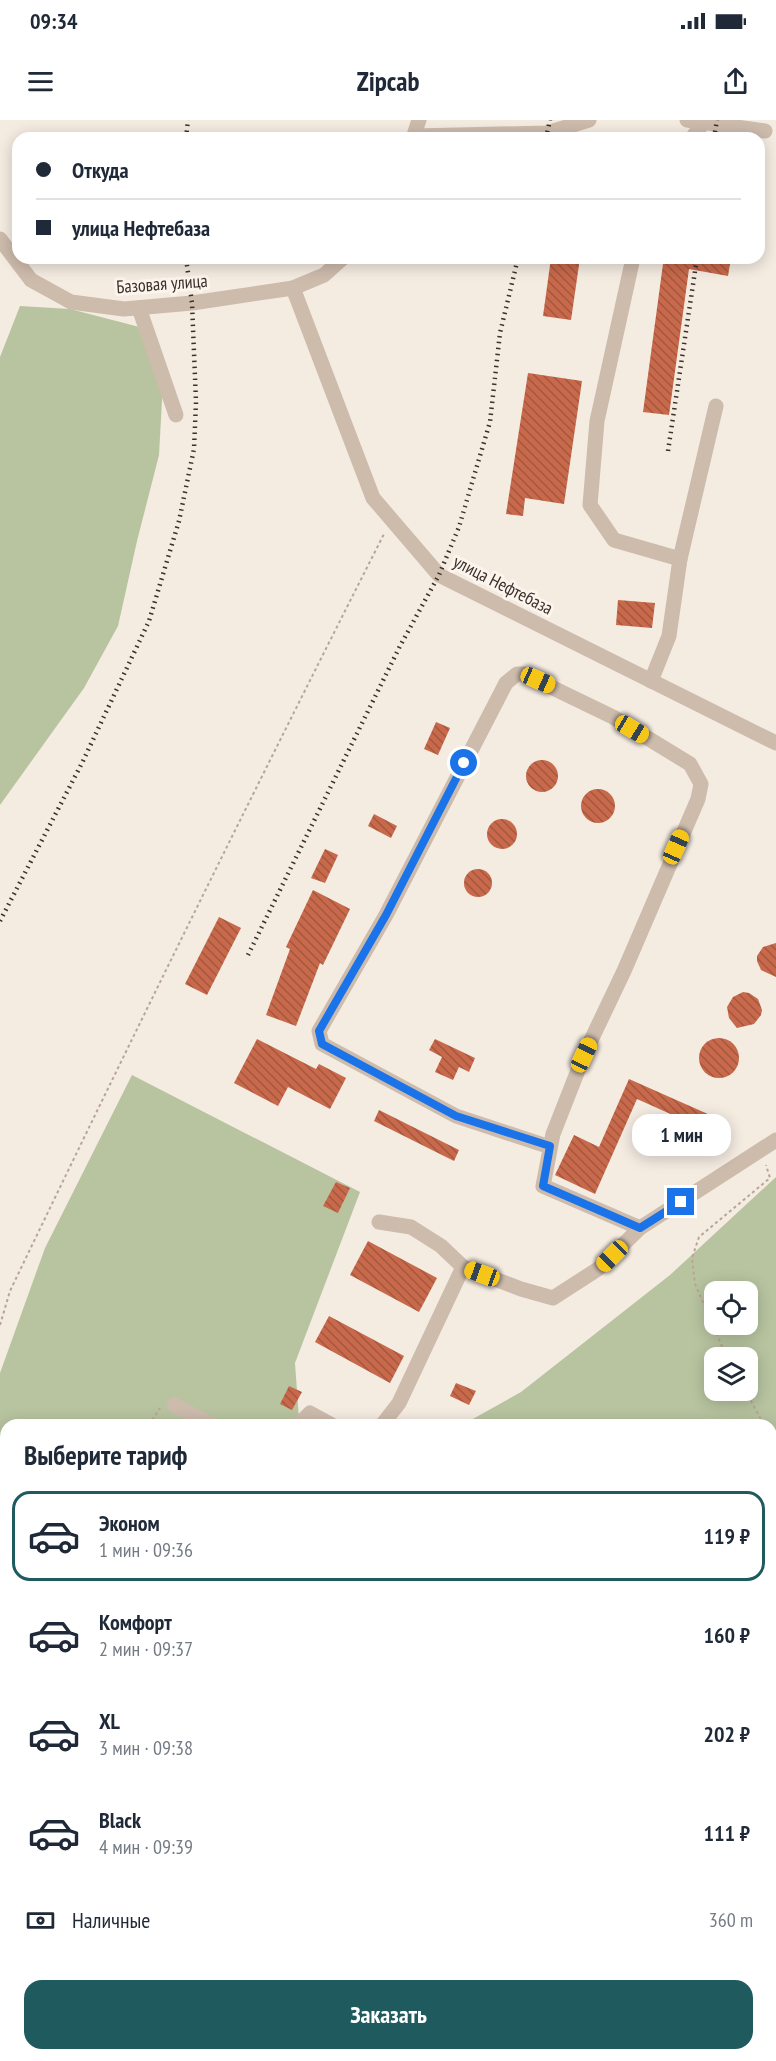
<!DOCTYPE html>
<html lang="ru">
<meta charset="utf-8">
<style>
:root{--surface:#fff;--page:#f6f6f7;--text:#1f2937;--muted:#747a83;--line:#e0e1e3;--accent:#1f5a5e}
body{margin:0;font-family:"PT Sans Narrow",sans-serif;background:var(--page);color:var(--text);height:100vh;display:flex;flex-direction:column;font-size:22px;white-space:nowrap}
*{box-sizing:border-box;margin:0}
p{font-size:20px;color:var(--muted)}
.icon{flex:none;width:33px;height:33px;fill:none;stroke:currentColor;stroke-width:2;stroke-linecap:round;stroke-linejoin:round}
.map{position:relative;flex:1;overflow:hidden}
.panel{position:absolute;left:0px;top:1299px;width:777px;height:642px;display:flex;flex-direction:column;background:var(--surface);border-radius:18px 18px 0 0;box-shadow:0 3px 15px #0003}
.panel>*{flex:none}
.banner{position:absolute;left:12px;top:12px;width:753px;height:132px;border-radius:18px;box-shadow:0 3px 15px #0003;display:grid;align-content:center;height:132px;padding:0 24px;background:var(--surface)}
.tools{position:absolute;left:704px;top:1161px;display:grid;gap:12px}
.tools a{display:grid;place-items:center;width:54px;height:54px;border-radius:12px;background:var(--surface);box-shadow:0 3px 15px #0003;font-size:30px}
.end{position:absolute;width:27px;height:27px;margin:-14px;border:8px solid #1a73e8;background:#fff;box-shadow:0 0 0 3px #fff}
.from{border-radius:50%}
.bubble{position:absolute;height:42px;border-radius:18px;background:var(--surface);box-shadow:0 3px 15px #0003;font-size:20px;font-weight:700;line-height:42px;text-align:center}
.car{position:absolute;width:18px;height:36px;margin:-18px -9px;border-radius:8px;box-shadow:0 0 4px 2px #0007;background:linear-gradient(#f5c518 24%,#345 0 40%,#f5c518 0 76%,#345 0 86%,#f5c518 0)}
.banner b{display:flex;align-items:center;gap:21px;height:57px;font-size:22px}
.banner b+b{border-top:2px solid var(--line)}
.banner i{width:15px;height:15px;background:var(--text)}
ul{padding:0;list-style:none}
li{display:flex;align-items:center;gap:18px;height:90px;margin:0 12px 9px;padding:0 12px;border:3px solid transparent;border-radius:18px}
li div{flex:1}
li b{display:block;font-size:22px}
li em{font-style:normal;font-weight:700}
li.current{border-color:var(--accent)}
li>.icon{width:54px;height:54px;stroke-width:1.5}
h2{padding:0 24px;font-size:27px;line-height:72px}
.pay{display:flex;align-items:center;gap:15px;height:66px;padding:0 24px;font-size:22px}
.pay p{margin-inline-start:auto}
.primary-button{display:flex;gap:12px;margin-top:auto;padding:12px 24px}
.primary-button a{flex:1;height:69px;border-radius:18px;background:var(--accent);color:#fff;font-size:24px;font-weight:700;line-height:69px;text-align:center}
.status{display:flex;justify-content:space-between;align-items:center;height:42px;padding:0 30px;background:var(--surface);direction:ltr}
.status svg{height:16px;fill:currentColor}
header{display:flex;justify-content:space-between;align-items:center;height:78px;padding:0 24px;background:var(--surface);font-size:27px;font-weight:700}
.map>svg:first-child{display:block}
</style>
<div class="status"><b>09:34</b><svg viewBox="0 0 49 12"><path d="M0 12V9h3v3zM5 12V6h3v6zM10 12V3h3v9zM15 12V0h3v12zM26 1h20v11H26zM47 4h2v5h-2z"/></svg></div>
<header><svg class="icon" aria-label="menu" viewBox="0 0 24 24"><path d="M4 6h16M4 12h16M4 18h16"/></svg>Zipcab<svg class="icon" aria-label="share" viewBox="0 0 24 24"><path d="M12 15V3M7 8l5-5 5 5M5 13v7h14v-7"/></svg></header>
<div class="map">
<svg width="776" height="1941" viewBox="0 0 776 1941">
<defs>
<pattern id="forest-firs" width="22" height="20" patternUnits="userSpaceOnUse" patternTransform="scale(1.5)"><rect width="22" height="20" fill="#b8c4a0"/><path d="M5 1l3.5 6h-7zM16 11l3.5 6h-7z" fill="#97a083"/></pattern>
<pattern id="building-back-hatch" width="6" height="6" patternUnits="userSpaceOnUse" patternTransform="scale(1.5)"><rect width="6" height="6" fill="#c8694b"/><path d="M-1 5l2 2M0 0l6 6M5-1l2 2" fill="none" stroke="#a4573f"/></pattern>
</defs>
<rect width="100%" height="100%" fill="#f4ebe1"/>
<polygon fill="url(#forest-firs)" points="776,1456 776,1941 748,1941 743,1935 771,1935 771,1460"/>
<g fill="#b8c4a0" fill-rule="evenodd">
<polygon points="20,186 70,189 151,210 164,244 159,335 137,421 118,506 84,568 0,685 0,237"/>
<polygon points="132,955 360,1072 295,1243 299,1299 312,1305 6,1305 6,1810 0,1799 0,1253 45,1128"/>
<path d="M776 1057V1456L771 1460V1305H462L521 1272 670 1155ZM714 1172H747V1204H714ZM714 1238H747V1270H714Z"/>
<polygon points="6,1838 6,1935 591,1935 597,1941 0,1941 0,1854"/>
</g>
<g fill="url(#building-back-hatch)">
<polygon points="551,138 580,138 571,200 543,196"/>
<polygon points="660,138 731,138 728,156 689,149 669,295 643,292 663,144 660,144"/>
<polygon points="528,253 582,261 564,384 525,378 523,396 506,394"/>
<polygon points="618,480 655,483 652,508 616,505"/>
<polygon points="436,602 450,608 438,635 424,629"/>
<circle cx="542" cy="656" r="16"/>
<circle cx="598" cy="686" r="17"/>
<polygon points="374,694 397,706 391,718 368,706"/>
<circle cx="502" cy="714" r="15"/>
<polygon points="325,729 338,735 325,763 311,758"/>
<circle cx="478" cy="763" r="14"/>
<polygon points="313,770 350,789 323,845 320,843 296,906 266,895 290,829 286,827"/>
<polygon points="219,797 241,808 207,875 185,864"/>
<polygon points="776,823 776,857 761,850 757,841 757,836 763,827"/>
<polygon points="743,872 749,873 758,879 762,890 761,895 754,904 737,908 729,898 727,887 733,877"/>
<circle cx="719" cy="938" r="20"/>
<polygon points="257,919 316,949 319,944 346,958 330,989 288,967 278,986 234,963"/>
<polygon points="435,919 475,938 469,952 459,947 453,960 435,952 442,937 429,930"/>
<polygon points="629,959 728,1003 722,1017 637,979 595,1074 555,1055 574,1015 599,1027"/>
<polygon points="379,990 459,1030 454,1041 374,1001"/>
<polygon points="336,1062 350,1068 338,1093 323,1086"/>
<polygon points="368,1121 437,1158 419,1192 350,1155"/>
<polygon points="329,1196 404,1236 390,1263 315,1222"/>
<polygon points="456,1263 476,1271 469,1285 450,1276"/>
<polygon points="289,1266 302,1272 292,1290 280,1284"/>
</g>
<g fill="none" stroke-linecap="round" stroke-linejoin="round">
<g stroke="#b9a596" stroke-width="2" stroke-dasharray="3 3" stroke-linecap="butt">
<path d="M0 1205 10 1171C132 917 257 664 385 412"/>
<polyline points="727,1238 695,1164 692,1138 699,1117 770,1058 766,1045"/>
<polyline points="745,1270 764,1305"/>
<polyline points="149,1305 160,1288"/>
<polyline points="771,1317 776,1326"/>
<polyline points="771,1340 776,1331"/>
</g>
<g stroke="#cdbbac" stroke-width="15">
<polyline points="687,0 765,11"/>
<polyline points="414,16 547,13 589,0"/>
<polyline points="413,18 419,0"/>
<polyline points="692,18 703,3"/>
<polyline points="0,119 31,160 71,182 124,189 192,183 293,168 324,155 343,138"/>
<polyline points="633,138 597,301 590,385 614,420 680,439 716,286"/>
<polyline points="293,168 373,378 439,455 776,623"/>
<polyline points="139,188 176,295"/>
<polyline points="651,561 669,516 680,439"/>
<polyline points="550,1027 456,996 322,924 319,911 386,795 506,563 517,554 524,554 613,597 690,644 701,664 698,679 624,851 584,935 553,1014 543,1066 640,1108"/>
<polyline points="379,1102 411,1107 441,1126 463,1147"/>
<polyline points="174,1285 212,1305"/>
<polyline points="298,1305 310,1293 332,1305"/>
<polyline points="382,1305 399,1283 463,1147 521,1169 553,1178 598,1149 640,1108 776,1020"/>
<polyline points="0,1391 6,1388"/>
<polyline points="0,1839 6,1826"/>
<polyline points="79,1935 85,1941"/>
</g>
<g stroke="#3b302b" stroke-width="4.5" stroke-dasharray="1.5 4.5" stroke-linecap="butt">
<polyline points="186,18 188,0"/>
<polyline points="546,18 550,0"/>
<polyline points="714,18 717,0"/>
<polyline points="668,331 697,138"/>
<polyline points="0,801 82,643 149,501 179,401 194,329 196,282 192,183 186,138"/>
<polyline points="248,835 400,526 439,455 459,407 490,302 500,213 518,138"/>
</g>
</g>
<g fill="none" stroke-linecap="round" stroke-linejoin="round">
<polyline stroke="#1a73e8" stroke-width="8" points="464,643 386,795 319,911 322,924 456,996 550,1026 543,1066 640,1108 681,1082"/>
</g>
<g text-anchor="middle" stroke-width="6" stroke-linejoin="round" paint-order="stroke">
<g font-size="18" fill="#3b302b" stroke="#fbf5ee">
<text transform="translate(162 164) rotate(-4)" y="6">Базовая улица</text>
<text transform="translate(503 465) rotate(27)" y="6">улица Нефтебаза</text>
</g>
</g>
</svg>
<div class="tools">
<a><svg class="icon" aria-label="locate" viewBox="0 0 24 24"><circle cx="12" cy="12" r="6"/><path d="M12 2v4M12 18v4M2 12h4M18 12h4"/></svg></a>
<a><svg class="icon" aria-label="layers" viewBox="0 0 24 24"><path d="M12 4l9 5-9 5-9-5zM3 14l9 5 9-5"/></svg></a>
</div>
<i class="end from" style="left:464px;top:643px"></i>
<i class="end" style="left:681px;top:1082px"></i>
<div class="bubble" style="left:632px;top:994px;width:99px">1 мин</div>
<i class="car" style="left:538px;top:560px;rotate:114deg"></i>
<i class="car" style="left:632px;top:609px;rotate:121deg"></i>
<i class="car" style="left:676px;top:727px;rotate:24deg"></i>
<i class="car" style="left:584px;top:935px;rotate:25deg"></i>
<i class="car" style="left:612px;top:1136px;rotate:225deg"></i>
<i class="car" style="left:482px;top:1154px;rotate:290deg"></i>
<div class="banner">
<b><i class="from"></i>Откуда</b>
<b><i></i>улица Нефтебаза</b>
</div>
<section class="panel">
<h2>Выберите тариф</h2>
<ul>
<li class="current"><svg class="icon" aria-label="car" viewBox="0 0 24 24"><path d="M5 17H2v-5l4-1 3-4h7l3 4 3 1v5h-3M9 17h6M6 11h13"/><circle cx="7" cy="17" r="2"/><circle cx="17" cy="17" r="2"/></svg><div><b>Эконом</b><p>1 мин · 09:36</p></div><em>119 ₽</em></li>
<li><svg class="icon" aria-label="car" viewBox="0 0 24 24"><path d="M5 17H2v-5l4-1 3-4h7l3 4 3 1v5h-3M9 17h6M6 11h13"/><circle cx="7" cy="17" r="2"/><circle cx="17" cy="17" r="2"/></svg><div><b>Комфорт</b><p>2 мин · 09:37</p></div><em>160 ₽</em></li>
<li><svg class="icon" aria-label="car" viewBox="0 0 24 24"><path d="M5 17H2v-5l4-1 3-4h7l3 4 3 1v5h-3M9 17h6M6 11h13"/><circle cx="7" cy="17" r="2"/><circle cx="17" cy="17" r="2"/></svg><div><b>XL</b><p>3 мин · 09:38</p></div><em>202 ₽</em></li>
<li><svg class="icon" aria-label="car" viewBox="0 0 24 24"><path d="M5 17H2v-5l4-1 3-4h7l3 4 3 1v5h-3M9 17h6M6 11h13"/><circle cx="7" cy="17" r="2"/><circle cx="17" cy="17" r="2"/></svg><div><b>Black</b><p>4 мин · 09:39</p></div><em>111 ₽</em></li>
</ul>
<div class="pay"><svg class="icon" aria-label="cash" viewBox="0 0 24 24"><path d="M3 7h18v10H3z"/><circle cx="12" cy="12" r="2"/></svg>Наличные<p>360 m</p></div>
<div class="primary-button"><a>Заказать</a></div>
</section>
</div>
